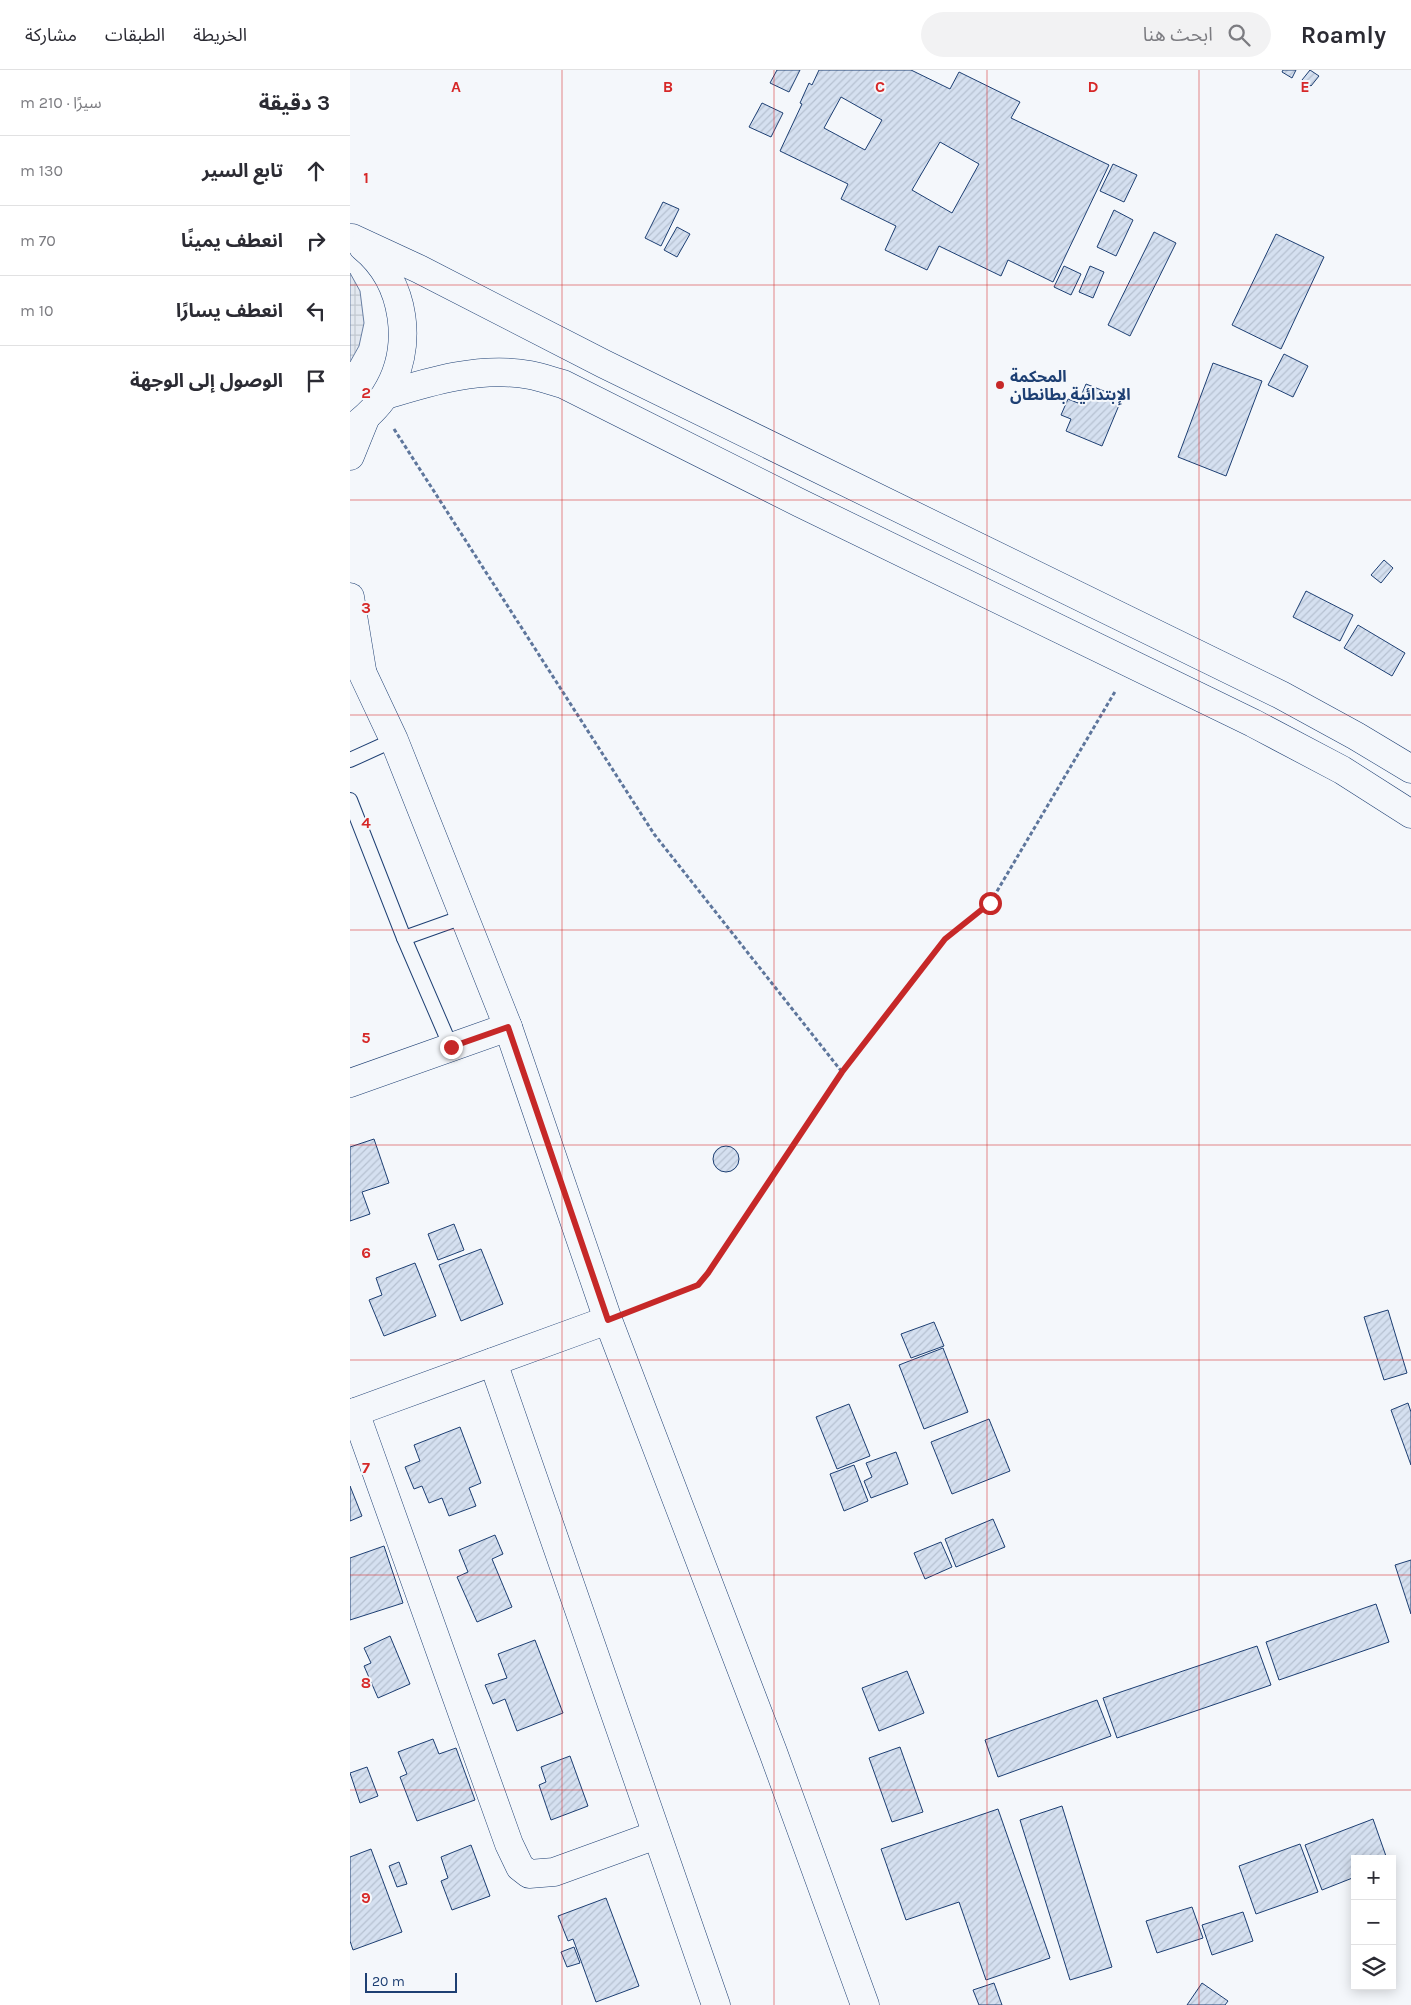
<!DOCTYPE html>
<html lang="ar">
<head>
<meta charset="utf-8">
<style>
	body { margin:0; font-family:Karla,"Noto Sans Arabic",sans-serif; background:#f2f2f3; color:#2b2b33; direction:rtl }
	.controls { position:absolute; right:15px; bottom:15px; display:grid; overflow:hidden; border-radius:0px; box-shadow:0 2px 12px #0003 }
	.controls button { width:45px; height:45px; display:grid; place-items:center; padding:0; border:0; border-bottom:1px solid #e1e1e2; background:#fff; color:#2b2b33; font:25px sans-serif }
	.scale { position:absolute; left:15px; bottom:12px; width:92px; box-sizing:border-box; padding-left:5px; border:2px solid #1d3f73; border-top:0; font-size:14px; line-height:18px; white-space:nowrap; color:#1d3f73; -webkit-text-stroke:4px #f4f7fb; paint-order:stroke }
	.stop { position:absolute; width:15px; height:15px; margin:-11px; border:4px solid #c62828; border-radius:50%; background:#fff }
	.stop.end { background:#c62828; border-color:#fff; box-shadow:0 1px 5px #0008 }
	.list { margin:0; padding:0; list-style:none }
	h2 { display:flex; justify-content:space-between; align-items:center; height:65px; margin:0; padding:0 20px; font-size:21px }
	h2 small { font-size:16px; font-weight:400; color:#7c7c81 }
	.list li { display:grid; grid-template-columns:32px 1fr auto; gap:15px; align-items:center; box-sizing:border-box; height:70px; padding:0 20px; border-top:1px solid #e1e1e2 }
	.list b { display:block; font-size:19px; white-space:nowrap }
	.list em { font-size:16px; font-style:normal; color:#7c7c81 }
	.icon { flex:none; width:28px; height:28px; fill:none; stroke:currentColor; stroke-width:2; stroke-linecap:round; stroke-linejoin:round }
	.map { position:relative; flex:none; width:1061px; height:1935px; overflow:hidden; direction:ltr }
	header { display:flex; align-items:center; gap:30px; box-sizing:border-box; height:70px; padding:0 25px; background:#fff; border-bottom:1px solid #e1e1e2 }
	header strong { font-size:24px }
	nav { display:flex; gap:28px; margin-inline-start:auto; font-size:18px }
	.search { width:350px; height:45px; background:#f2f2f3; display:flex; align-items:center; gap:12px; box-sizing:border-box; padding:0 18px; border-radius:28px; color:#7c7c81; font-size:19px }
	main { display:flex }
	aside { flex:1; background:#fff }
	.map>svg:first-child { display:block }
</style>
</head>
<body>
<header>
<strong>Roamly</strong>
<div class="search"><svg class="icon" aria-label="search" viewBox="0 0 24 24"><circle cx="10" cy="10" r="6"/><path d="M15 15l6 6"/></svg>ابحث هنا</div>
<nav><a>الخريطة</a><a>الطبقات</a><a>مشاركة</a></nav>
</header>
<main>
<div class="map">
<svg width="1061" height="1935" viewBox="0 0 1061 1935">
	<defs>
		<pattern id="plaza-grid" width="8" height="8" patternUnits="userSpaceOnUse" patternTransform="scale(1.25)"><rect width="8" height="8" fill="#e3e8f0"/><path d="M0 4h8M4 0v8" fill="none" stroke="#c2c8d1"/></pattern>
		<pattern id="building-hatch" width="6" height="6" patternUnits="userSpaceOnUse" patternTransform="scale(1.25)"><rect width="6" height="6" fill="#d5e0f0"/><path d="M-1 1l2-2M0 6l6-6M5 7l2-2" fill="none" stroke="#b6c1d1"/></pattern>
	</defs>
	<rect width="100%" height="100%" fill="#f4f7fb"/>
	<polygon fill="url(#plaza-grid)" stroke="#687fa3" points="0,203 10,221 14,253 9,276 0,292"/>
	<g fill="url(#building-hatch)" stroke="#1d3f73" fill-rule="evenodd">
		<polygon points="427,0 450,0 439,22 420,13"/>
		<path d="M 469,0 L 561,0 L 600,19 L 609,2 L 670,32 L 661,48 L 759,95 L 703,212 L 658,190 L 651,206 L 589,176 L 577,200 L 535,180 L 546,156 L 491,129 L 498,114 L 430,81 L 452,34 L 450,33 L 459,13 L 462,15 ZM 491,27 L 532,50 L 515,80 L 474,58 ZM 590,72 L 629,94 L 602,143 L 562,120 Z"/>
		<polygon points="933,0 946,0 942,8 932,2"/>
		<polygon points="960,0 969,6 961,16 952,10"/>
		<polygon points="412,33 433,43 421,67 399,57"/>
		<polygon points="763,94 787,105 774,132 750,121"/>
		<polygon points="313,132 329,139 311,176 295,168"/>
		<polygon points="764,140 783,150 766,186 747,177"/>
		<polygon points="327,157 340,164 327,187 314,180"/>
		<polygon points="804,162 826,173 780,266 758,255"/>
		<polygon points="926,164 974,187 931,279 882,255"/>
		<polygon points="714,196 731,204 721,225 704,217"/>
		<polygon points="740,196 754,202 743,228 729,222"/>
		<polygon points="934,284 958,296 943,327 918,315"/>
		<polygon points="863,293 912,311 876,406 828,387"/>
		<polygon points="736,314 772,328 752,376 716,361 721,349 711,345 718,329 728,333"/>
		<polygon points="1034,490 1043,498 1031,513 1021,505"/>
		<polygon points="956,521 1003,545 990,571 943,547"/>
		<polygon points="1008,555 1055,583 1042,606 994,578"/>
		<polygon points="24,1069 39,1113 12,1122 20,1144 0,1151 0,1077"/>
		<circle cx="376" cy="1089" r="13"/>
		<polygon points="104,1154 114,1180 88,1190 78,1164"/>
		<polygon points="131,1179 153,1234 111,1251 89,1195"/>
		<polygon points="65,1193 86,1246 34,1266 19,1230 32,1225 26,1208"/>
		<polygon points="1038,1240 1057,1303 1034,1310 1014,1247"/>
		<polygon points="584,1252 594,1276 561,1288 551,1264"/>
		<polygon points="593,1278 618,1342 574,1359 549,1295"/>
		<polygon points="1058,1333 1061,1342 1061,1395 1041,1340"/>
		<polygon points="499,1334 520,1386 487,1399 466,1347"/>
		<polygon points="639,1349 660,1401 602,1424 581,1372"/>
		<polygon points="110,1357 131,1413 119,1418 126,1436 99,1446 92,1428 79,1433 72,1416 64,1419 55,1397 70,1391 64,1375"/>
		<polygon points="546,1382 558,1414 521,1428 514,1411 522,1407 516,1393"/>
		<polygon points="504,1395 518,1431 494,1441 480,1404"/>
		<polygon points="0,1416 12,1446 0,1451"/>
		<polygon points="643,1449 655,1477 606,1497 595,1469"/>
		<polygon points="145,1465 153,1484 142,1489 162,1537 127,1552 107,1507 118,1502 109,1480"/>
		<polygon points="591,1472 602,1497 575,1509 564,1483"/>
		<polygon points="34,1476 53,1533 0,1550 0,1488"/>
		<polygon points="1061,1490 1061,1544 1045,1495"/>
		<polygon points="1026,1534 1039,1572 929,1610 916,1572"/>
		<polygon points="40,1566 60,1614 28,1628 14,1596 21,1593 14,1578"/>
		<polygon points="185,1570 213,1643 167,1661 155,1629 143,1634 135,1615 157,1608 148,1584"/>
		<polygon points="907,1576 921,1615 767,1668 753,1628"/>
		<polygon points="557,1601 574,1643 529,1661 512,1618"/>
		<polygon points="747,1630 761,1666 648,1707 635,1670"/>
		<polygon points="83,1669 89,1684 106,1678 125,1730 67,1751 50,1707 57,1704 48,1682"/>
		<polygon points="550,1677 573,1742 542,1752 519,1688"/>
		<polygon points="220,1686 238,1736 201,1750 189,1715 196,1712 191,1697"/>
		<polygon points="17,1697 28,1726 10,1733 0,1703"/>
		<polygon points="712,1736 762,1897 720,1910 670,1750"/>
		<polygon points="648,1739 700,1888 636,1910 609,1832 556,1850 531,1779"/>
		<polygon points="1023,1749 1037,1789 1005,1789 1005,1807 972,1820 955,1775"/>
		<polygon points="950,1774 968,1822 906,1844 889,1796"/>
		<polygon points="121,1775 140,1826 102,1840 91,1811 98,1808 91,1787"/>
		<polygon points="21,1779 52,1862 3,1880 0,1871 0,1787"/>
		<polygon points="49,1792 57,1814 47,1817 39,1796"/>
		<polygon points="256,1828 289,1916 246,1932 223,1869 218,1871 208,1846"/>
		<polygon points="842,1837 853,1868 807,1883 796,1851"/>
		<polygon points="893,1842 903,1871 862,1885 852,1855"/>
		<polygon points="224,1877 230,1893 217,1897 211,1882"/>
		<polygon points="644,1913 652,1935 629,1935 623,1920"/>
		<polygon points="852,1913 878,1931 875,1935 837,1935"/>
	</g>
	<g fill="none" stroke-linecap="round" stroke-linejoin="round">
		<g stroke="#1d3f73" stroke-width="16">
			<g id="service">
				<polyline points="0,690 44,670"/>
				<polyline points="0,730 54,868 101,977"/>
				<polyline points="54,868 113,847"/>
			</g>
		</g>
		<g stroke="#1d3f73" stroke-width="29">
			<g id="minor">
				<polyline points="0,1013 158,957"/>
				<polyline points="143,1292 366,1935"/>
				<polyline points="5,1342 159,1774 170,1797 179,1804 204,1802 306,1765"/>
				<polyline points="0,1344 258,1250"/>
			</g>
		</g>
		<g stroke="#1d3f73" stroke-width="29">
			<g id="primary">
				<polyline points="2,168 69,199 254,294 931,625 1006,666 1061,699"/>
				<path d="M 36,325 C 81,311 131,296 180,305 C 191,307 202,311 213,314 L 450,433 L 903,653 L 992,700 L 1061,744"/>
				<path d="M 0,360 C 13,350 26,339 35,325 C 65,278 56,212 13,177"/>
				<polyline points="0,386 15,349"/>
				<polyline points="0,527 12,600"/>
				<polyline points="0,582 12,602 44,670 158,957 258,1250 423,1682 515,1935"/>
			</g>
		</g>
		<g stroke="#5e769c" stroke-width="3" stroke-dasharray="4 2.5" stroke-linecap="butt">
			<polyline points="44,359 304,764 492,1002"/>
			<polyline points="284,1240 348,1215 358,1203 492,1002 595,869 640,833 766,620"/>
		</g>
		<use href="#service" stroke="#f4f7fb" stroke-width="14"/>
		<use href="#minor" stroke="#f4f7fb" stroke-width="28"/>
		<use href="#primary" stroke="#f4f7fb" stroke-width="28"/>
	</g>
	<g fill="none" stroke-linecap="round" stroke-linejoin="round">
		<polyline stroke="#c62828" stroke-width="6" points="101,977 158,957 258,1250 348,1215 358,1203 492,1002 595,869 640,833"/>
	</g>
	<path fill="none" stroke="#d62828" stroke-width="1" stroke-opacity="0.55" d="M 212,0 L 212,1935M 424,0 L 424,1935M 637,0 L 637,1935M 849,0 L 849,1935M 0,215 L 1061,215M 0,430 L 1061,430M 0,645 L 1061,645M 0,860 L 1061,860M 0,1075 L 1061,1075M 0,1290 L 1061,1290M 0,1505 L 1061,1505M 0,1720 L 1061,1720"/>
	<circle fill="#c62828" stroke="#f4f7fb" stroke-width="2" cx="650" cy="315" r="5"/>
	<g text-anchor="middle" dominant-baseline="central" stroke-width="4" stroke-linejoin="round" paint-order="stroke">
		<g font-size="16" font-weight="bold" fill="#1d3f73" stroke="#f4f7fb" text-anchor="start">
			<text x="660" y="306">المحكمة<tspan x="660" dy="18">الإبتدائية بطانطان</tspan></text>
		</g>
	</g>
	<g font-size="16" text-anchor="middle" font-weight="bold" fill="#d62828" stroke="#f4f7fb" stroke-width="4" stroke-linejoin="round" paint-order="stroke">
		<text x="106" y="22">A</text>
		<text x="318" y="22">B</text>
		<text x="530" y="22">C</text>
		<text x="743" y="22">D</text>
		<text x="955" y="22">E</text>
		<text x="16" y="113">1</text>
		<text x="16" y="328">2</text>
		<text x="16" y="543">3</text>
		<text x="16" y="758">4</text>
		<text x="16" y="973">5</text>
		<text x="16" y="1188">6</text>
		<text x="16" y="1403">7</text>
		<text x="16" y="1618">8</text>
		<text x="16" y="1833">9</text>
	</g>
</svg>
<div class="controls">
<button>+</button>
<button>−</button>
<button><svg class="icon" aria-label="layers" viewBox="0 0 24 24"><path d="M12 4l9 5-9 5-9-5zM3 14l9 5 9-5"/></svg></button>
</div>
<div class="scale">20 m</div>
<div class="stop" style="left:640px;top:833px"></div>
<div class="stop end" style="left:101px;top:977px"></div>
</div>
<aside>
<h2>3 دقيقة<small>سيرًا · 210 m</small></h2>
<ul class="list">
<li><svg class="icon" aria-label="ahead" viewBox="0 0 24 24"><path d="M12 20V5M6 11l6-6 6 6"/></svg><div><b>تابع السير</b></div><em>130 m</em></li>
<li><svg class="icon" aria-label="right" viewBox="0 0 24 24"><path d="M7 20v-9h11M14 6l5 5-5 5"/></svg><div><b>انعطف يمينًا</b></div><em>70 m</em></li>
<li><svg class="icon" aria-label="left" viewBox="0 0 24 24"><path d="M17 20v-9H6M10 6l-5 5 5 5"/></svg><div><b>انعطف يسارًا</b></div><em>10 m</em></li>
<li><svg class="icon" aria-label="arrive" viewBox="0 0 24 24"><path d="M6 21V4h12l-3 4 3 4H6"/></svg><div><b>الوصول إلى الوجهة</b></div></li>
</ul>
</aside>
</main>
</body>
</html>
